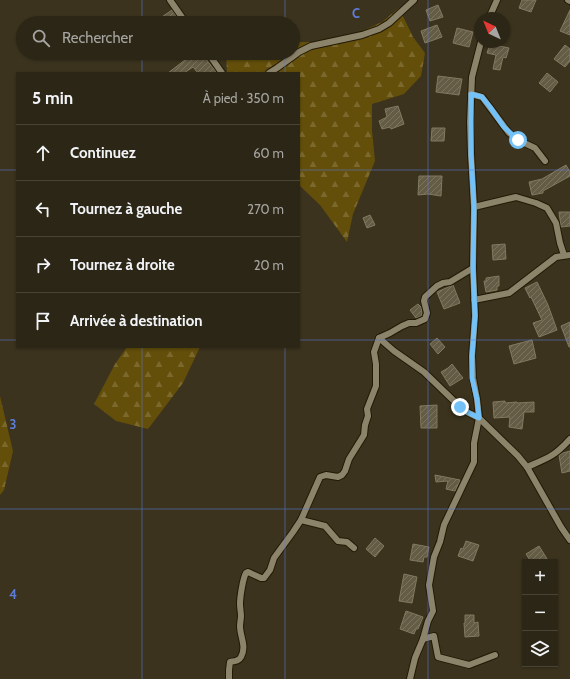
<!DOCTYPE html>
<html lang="fr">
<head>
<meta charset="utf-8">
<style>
	body { margin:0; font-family:Cabin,sans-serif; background:#342e1f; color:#f1f3f6 }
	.controls { position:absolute; right:12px; bottom:12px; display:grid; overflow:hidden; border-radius:0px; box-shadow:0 1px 3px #0004 }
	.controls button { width:36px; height:36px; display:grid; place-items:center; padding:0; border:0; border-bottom:1px solid #484335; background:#2c2616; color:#f1f3f6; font:20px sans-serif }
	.compass { position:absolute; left:474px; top:12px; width:36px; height:36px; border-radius:50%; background:#2c2616; box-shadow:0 1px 3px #0004; rotate:317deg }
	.stop { position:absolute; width:12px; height:12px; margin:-9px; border:3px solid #73c1f6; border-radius:50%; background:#fff }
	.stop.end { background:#73c1f6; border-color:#fff; box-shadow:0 1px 4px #0008 }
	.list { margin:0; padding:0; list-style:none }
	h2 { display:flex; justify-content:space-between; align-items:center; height:52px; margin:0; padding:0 16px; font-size:17px }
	h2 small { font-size:13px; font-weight:400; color:#a6a5a1 }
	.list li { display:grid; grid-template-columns:26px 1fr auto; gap:12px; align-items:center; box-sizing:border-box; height:56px; padding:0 16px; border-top:1px solid #484335 }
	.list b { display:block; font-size:15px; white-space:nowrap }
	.list em { font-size:13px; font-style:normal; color:#a6a5a1 }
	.icon { flex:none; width:22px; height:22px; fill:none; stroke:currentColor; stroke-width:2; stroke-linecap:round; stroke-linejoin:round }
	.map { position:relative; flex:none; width:570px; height:679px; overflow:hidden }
	.search { position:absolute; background:#2c2616; box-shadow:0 1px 3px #0004; left:16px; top:16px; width:284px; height:44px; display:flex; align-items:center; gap:10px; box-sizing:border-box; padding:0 14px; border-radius:22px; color:#a6a5a1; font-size:15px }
	.panel { position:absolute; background:#2c2616; box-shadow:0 1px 3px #0004; left:16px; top:72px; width:284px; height:276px; border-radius:0px }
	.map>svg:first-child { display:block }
</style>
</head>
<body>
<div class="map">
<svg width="570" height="679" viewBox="0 0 570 679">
	<defs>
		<pattern id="forest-firs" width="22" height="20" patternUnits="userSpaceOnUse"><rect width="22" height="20" fill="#634e0a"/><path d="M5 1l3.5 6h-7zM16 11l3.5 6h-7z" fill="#7a682d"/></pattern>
		<pattern id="building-hatch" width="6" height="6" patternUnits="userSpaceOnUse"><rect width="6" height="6" fill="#655c45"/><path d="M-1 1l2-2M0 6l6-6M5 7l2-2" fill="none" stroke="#7b745f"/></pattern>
	</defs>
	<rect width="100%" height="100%" fill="#3b331d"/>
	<g fill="url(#forest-firs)">
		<polygon points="399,8 413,37 425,53 421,76 404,94 372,104 372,130 375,161 353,214 347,242 320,205 299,185 299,73 227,73 226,53 293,53 293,42 337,42 382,22"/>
		<polygon points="127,347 200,347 183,383 148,429 116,421 94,404 115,364"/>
		<polygon points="0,396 13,451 4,490 0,495"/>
	</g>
	<g fill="url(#building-hatch)" stroke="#827961">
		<polygon points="522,0 536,0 531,12 519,8"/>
		<polygon points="438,5 443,17 430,21 426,10"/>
		<polygon points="172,10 179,20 175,23 161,23 159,19"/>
		<polygon points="570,10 570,35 560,31"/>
		<polygon points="437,25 442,37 425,43 421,31"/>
		<polygon points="457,28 473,32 469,47 453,43"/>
		<polygon points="490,44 509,48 506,58 503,57 500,70 493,69 496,55 487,53"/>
		<polygon points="565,45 570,49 570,61 565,67 554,59"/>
		<polygon points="194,53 204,53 205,58 217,73 198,73 193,67 184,73 168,73"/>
		<polygon points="547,73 558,82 550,92 539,83"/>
		<polygon points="438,76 462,79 459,95 436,92"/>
		<polygon points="398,106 404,124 391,129 390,127 382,129 379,121 387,117 385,109"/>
		<polygon points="432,128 445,128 444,141 431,141"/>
		<polygon points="566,165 570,172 570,176 543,191 543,193 532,195 529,182 542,179"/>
		<polygon points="419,176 442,176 441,196 428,194 418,195"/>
		<polygon points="559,212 570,212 570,226 561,227"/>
		<polygon points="370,215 375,225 367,228 363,218"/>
		<polygon points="505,244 506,259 493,260 492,245"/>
		<polygon points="499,276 499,286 497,286 497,290 486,292 484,281 486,281 486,278"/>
		<polygon points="537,282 548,305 557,330 539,337 533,323 542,320 531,297 530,298 525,288"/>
		<polygon points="453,285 460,303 444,309 437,292"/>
		<polygon points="418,304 421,307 422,313 421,316 416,318 410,310"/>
		<polygon points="570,322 570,347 569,347 561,326"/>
		<polygon points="437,338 445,347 438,354 430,344"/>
		<polygon points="532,340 536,358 514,364 509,346"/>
		<polygon points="452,364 463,378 450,386 441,372 448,368"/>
		<polygon points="505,401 505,403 517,402 517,403 534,402 534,412 524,412 522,429 509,427 510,417 494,418 493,402"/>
		<polygon points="437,405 437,428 421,428 420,406"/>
		<polygon points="570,451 570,471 562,473 559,455 563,453"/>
		<polygon points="435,475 460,480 455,491 446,489 448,481 436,482"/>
		<polygon points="375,538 384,546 375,557 366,549"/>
		<polygon points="466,541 479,545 473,561 458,556 461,548 463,549"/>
		<polygon points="413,544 429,547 427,557 424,557 423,562 410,560"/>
		<polygon points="539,546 549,562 531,562 526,554"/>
		<polygon points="404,574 417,577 412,603 399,601"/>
		<polygon points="406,611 423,617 418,629 416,629 414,634 400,629"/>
		<polygon points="465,615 474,615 474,623 478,622 479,636 465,637 464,623 465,623"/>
	</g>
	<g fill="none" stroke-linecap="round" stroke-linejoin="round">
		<g stroke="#221a05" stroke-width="8">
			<g id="street">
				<polyline points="170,0 186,23"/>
				<polyline points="568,0 570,1"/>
				<polyline points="489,18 497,0"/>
				<polyline points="208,53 222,73"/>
				<polyline points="269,73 277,68 299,52 311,46 362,35 379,29 389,23 414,0"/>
				<polyline points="471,94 482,97 509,133 518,140 535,148 545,161"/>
				<polyline points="474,207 516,197 536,203 547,208 556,223 560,243 564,255"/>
				<polyline points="474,300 509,293 556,257 570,255"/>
				<polyline points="379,338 394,351 424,372 454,401 467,412 479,418 518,456 527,467 561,527 570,540"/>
				<path d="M 527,467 C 548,458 555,456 570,439"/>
				<polyline points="301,520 325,526 338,541 347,542 354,548"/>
				<polyline points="423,639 434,636 438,657 469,665 495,655"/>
				<path d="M 229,679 L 229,670 L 230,662 C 235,661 239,661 241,657 C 247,646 240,637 240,626 C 240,623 241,619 241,616 C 241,612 240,608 240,604 C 240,597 243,578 246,573 L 248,572 L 261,578 L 264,578 L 270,570 L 274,558 L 293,532 L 301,520 L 320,477 L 326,475 L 338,477 L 342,475 L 345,471 L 349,459 L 364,435 L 365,425 L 368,416 L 367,409 L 376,386 L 376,364 L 374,352 L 379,338 L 390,333 L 402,326 L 409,323 L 416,323 L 425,319 L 427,313 L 424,301 L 425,297 L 437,286 L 443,283 L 450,282 L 473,268"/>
				<polyline points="410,679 415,658 423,639 428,621 433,611 429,585 434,557 440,542 444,525 474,462 474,443 479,418 477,399 473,378 472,356 475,316 473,268 474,207 471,154 470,122 472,77 481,42"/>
			</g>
		</g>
		<use href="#street" stroke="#8c836b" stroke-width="6"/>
	</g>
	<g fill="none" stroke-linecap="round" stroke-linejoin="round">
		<polyline stroke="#73c1f6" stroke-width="5" points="460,407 467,412 479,418 477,399 472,378 472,356 475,316 473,268 474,207 471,154 471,94 482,97 490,107 504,127 518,140"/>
	</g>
	<path fill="none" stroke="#5c7dda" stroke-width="1" stroke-opacity="0.55" d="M 142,0 L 142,23M 285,0 L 285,23M 428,0 L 428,679M 142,53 L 142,73M 285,53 L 285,73M 0,170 L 17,170M 299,170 L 570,170M 0,340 L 17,340M 299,340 L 570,340M 142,347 L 142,679M 285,347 L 285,679M 0,509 L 570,509"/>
	<g font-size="13" text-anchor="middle" font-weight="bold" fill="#5c7dda" stroke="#3b331d" stroke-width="4" stroke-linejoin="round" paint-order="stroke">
		<text x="356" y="18">C</text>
		<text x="13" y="429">3</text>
		<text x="13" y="599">4</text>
	</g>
</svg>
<div class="controls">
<button>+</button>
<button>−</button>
<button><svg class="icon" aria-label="layers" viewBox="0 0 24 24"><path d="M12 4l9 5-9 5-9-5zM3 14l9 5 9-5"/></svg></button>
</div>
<svg class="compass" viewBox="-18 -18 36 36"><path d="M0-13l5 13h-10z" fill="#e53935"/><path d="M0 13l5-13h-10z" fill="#a6a5a1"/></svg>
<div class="stop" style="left:518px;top:140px"></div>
<div class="stop end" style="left:460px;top:407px"></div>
<div class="search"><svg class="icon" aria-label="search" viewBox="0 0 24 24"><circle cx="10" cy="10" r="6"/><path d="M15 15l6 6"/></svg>Rechercher</div>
<section class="panel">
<h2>5 min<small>À pied · 350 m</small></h2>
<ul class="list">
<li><svg class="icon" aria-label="ahead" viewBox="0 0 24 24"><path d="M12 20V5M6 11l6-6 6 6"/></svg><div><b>Continuez</b></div><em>60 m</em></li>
<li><svg class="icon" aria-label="left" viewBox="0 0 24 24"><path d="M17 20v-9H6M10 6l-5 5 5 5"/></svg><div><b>Tournez à gauche</b></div><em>270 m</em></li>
<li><svg class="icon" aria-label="right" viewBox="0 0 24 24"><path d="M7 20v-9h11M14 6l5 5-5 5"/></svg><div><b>Tournez à droite</b></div><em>20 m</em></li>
<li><svg class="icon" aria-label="arrive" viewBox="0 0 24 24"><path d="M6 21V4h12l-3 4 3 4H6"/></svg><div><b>Arrivée à destination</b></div></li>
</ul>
</section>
</div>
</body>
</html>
